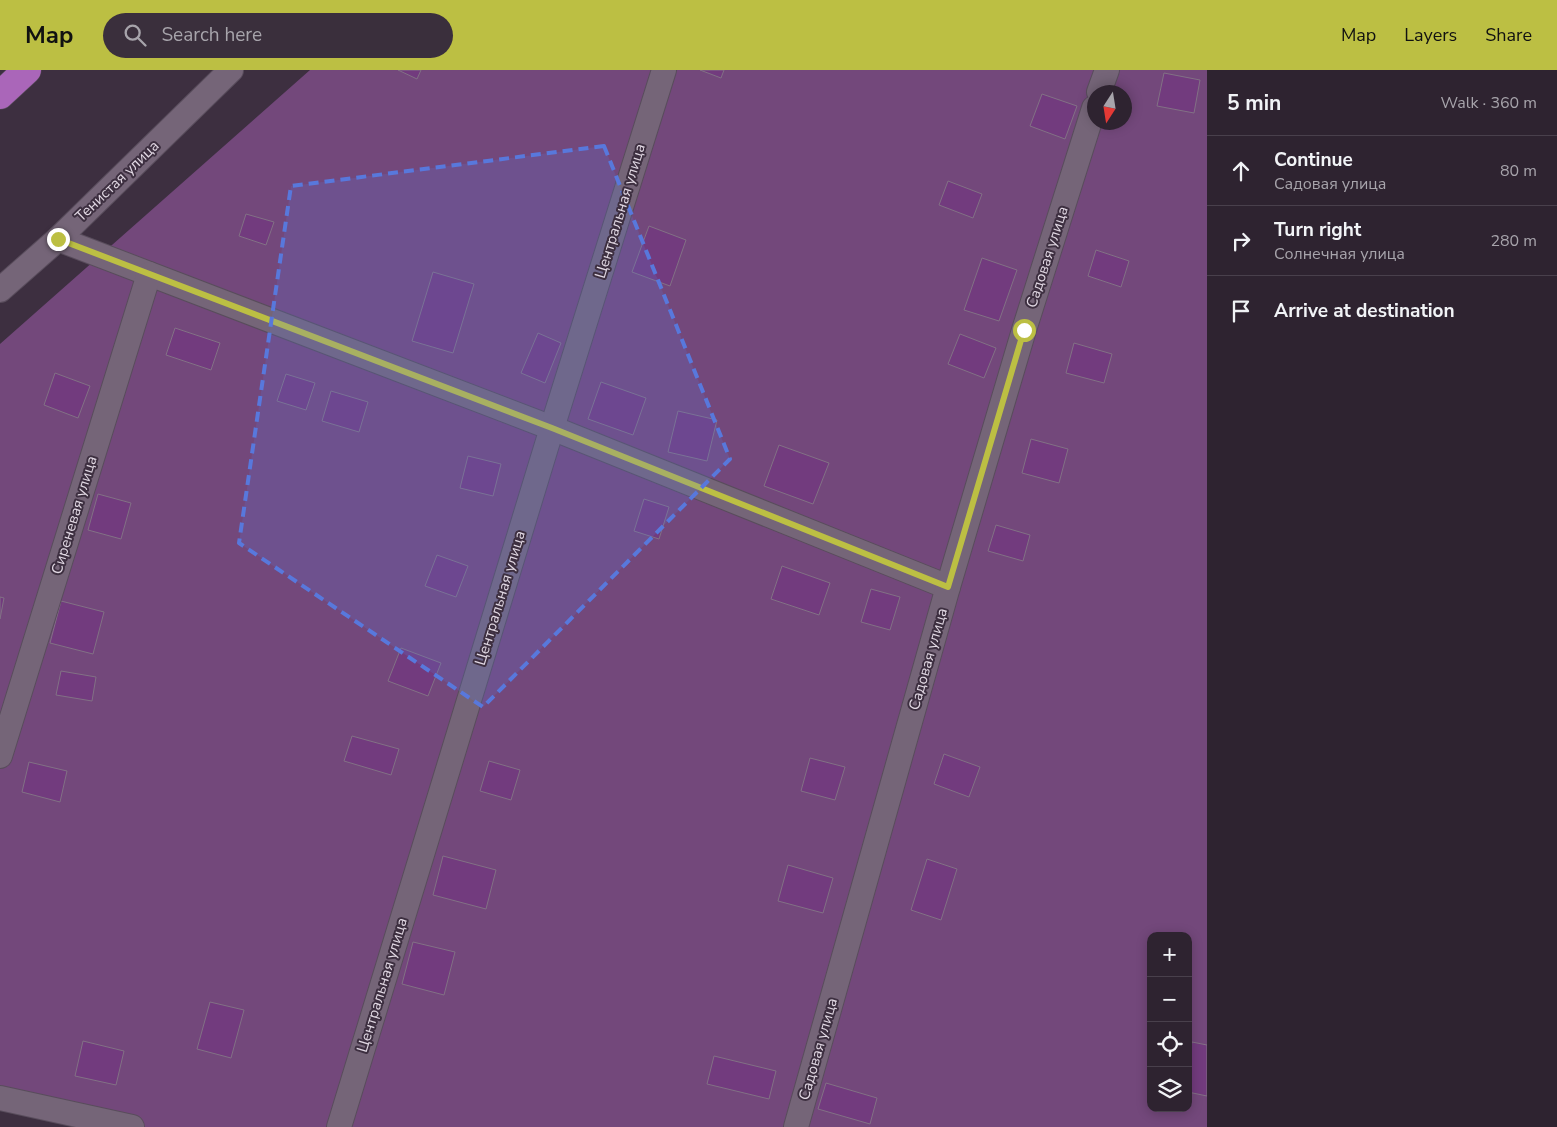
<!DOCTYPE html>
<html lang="en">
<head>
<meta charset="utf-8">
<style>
	body { margin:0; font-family:"Nunito Sans",sans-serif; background:#3a2f3c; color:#f1f3f6 }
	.controls { position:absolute; right:15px; bottom:15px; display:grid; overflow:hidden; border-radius:10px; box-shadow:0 2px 12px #0003 }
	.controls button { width:45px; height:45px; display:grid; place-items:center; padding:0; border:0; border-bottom:1px solid #49404c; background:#2e2330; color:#f1f3f6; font:25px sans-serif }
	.compass { position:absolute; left:1087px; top:15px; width:45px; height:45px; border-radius:50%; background:#2e2330; box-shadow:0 2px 12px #0003; rotate:192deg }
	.stop { position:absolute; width:15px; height:15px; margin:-11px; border:4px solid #bcbf43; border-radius:50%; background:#fff }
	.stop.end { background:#bcbf43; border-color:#fff; box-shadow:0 1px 5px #0008 }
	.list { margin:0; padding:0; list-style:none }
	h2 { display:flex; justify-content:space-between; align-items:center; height:65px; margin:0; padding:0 20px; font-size:21px }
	h2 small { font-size:16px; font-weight:400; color:#a7a4ab }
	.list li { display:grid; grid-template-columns:32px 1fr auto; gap:15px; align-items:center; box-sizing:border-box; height:70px; padding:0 20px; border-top:1px solid #49404c }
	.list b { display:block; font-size:19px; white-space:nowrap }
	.list p { margin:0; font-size:16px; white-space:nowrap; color:#a7a4ab }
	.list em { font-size:16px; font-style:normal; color:#a7a4ab }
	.icon { flex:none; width:28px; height:28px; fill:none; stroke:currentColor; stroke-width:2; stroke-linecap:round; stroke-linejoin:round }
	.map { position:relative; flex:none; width:1207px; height:1057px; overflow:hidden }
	header { display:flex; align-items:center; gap:30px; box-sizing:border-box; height:70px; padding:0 25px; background:#bcbf43; color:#111 }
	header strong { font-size:24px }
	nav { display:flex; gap:28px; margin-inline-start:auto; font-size:18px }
	.search { width:350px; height:45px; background:#3a2f3c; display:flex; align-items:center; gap:12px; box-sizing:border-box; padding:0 18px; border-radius:28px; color:#a7a4ab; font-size:19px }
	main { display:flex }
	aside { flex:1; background:#2e2330 }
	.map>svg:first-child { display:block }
</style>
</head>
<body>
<header>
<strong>Map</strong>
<div class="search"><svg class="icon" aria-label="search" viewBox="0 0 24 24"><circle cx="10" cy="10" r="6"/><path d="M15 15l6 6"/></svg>Search here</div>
<nav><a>Map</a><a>Layers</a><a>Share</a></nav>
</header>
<main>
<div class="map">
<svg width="1207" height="1057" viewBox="0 0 1207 1057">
	<rect width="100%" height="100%" fill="#3d2f40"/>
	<path fill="#73487b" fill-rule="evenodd" d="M 310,0 L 1207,0 L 1207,1057 L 141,1057 L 0,1025 L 0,274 ZM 1094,22 L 1124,22 L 1124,52 L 1094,52 ZM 1151,866 L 1188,866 L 1188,1038 L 1151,1038 Z"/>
	<g fill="#723b7e" stroke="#827185">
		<polygon points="398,0 421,0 417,9"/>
		<polygon points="700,0 724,0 721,8"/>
		<polygon points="1164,3 1200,10 1194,43 1157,36"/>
		<polygon points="1042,24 1077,36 1065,69 1030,56"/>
		<polygon points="948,111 982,124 973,148 939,135"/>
		<polygon points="246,144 274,152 266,175 239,166"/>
		<polygon points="649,156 686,170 670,216 632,202"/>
		<polygon points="1096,180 1129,191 1121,217 1088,206"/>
		<polygon points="982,188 1017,200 999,251 964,240"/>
		<polygon points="433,202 474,214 453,283 412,271"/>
		<polygon points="175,258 220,273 211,300 166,285"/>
		<polygon points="538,263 561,273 545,313 521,303"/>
		<polygon points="960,264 996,278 984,308 948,294"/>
		<polygon points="1074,273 1112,284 1104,313 1066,303"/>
		<polygon points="55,303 90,316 78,348 44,335"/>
		<polygon points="286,304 315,313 306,340 277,331"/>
		<polygon points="601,312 646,328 633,365 588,349"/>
		<polygon points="331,321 368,332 359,362 322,351"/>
		<polygon points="678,341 717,350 707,391 668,382"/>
		<polygon points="1031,369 1068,379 1059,413 1022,403"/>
		<polygon points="779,375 829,393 813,434 764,416"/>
		<polygon points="468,386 501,394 493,426 460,418"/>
		<polygon points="98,424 131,433 121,469 88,460"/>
		<polygon points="644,429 669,437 659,469 634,461"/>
		<polygon points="996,455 1030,465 1023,491 988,481"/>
		<polygon points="437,485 468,496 456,527 425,516"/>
		<polygon points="782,496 830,513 819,545 771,529"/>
		<polygon points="871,519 900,527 890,560 861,552"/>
		<polygon points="0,527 4,528 0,549"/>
		<polygon points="61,531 104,542 93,584 50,573"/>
		<polygon points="401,578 441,593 428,626 388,611"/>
		<polygon points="61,601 96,607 92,631 56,625"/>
		<polygon points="352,666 399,679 391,705 344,691"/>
		<polygon points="944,684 980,697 969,727 934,714"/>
		<polygon points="810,688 845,697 835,730 801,721"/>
		<polygon points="489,691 520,700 511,730 480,721"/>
		<polygon points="29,692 67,701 60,732 22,722"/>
		<polygon points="443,786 496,800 486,839 433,825"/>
		<polygon points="927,789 957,799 941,850 911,840"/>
		<polygon points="788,795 833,808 823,843 778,831"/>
		<polygon points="413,872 455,882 444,925 402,914"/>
		<polygon points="210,932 244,940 231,988 197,979"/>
		<polygon points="83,971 124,981 116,1015 75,1006"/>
		<polygon points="1192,972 1207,975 1207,1026 1188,1022 1188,991"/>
		<polygon points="714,986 776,1001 769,1029 707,1014"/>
		<polygon points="826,1013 877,1028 870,1054 818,1039"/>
	</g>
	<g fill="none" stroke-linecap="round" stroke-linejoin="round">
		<g stroke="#594d5c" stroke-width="26">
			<g id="minor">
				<polyline points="1099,22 1107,0"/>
				<polyline points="58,169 552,358 948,517"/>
				<polyline points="0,220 58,169 231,0"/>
				<polyline points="0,686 149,204"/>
				<polyline points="0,1028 132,1057"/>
				<polyline points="339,1057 552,358 664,0"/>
				<polyline points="796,1057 948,517 1024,260 1094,38"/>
			</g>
		</g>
		<g stroke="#594d5c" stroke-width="29">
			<polyline id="trunk" points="0,25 27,0"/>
		</g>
		<use href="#minor" stroke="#756578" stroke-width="24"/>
		<use href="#trunk" stroke="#aa66b9" stroke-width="28"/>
	</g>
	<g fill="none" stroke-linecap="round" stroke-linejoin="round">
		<polyline stroke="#bcbf43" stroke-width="6" points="58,169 552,358 948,517 1024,260"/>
	</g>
	<path fill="#5878dc" fill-opacity="0.2" stroke="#5878dc" stroke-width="4" stroke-dasharray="10 6" stroke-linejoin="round" d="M 604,76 L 730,389 L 483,637 L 239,473 L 291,116 Z"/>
	<g text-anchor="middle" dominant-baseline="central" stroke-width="4" stroke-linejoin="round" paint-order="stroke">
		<g font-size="15" fill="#e2d9e4" stroke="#3d2f40">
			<text transform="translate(117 111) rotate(-44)">Тенистая улица</text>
			<text transform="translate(620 141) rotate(-73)">Центральная улица</text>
			<text transform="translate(1047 187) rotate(-72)">Садовая улица</text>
			<text transform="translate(74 445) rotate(-73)">Сиреневая улица</text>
			<text transform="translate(500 528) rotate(-73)">Центральная улица</text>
			<text transform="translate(928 589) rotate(-74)">Садовая улица</text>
			<text transform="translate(382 915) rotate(-73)">Центральная улица</text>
			<text transform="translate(818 979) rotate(-74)">Садовая улица</text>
		</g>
	</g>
</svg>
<div class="controls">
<button>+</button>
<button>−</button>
<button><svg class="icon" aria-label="locate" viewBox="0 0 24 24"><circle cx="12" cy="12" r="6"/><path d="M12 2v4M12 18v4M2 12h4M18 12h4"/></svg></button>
<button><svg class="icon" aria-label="layers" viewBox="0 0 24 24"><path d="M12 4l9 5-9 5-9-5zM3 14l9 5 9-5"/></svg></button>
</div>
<svg class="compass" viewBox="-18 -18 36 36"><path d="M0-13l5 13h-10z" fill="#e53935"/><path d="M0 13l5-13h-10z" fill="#a7a4ab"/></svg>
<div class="stop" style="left:1024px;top:260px"></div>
<div class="stop end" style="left:58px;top:169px"></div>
</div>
<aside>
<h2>5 min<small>Walk · 360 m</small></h2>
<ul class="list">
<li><svg class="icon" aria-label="ahead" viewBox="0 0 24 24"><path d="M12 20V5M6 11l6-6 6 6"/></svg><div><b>Continue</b><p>Садовая улица</p></div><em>80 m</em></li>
<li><svg class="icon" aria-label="right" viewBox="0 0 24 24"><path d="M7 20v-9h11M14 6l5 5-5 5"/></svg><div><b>Turn right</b><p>Солнечная улица</p></div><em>280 m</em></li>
<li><svg class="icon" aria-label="arrive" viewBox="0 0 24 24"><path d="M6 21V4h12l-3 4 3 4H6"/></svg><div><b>Arrive at destination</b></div></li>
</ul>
</aside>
</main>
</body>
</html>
